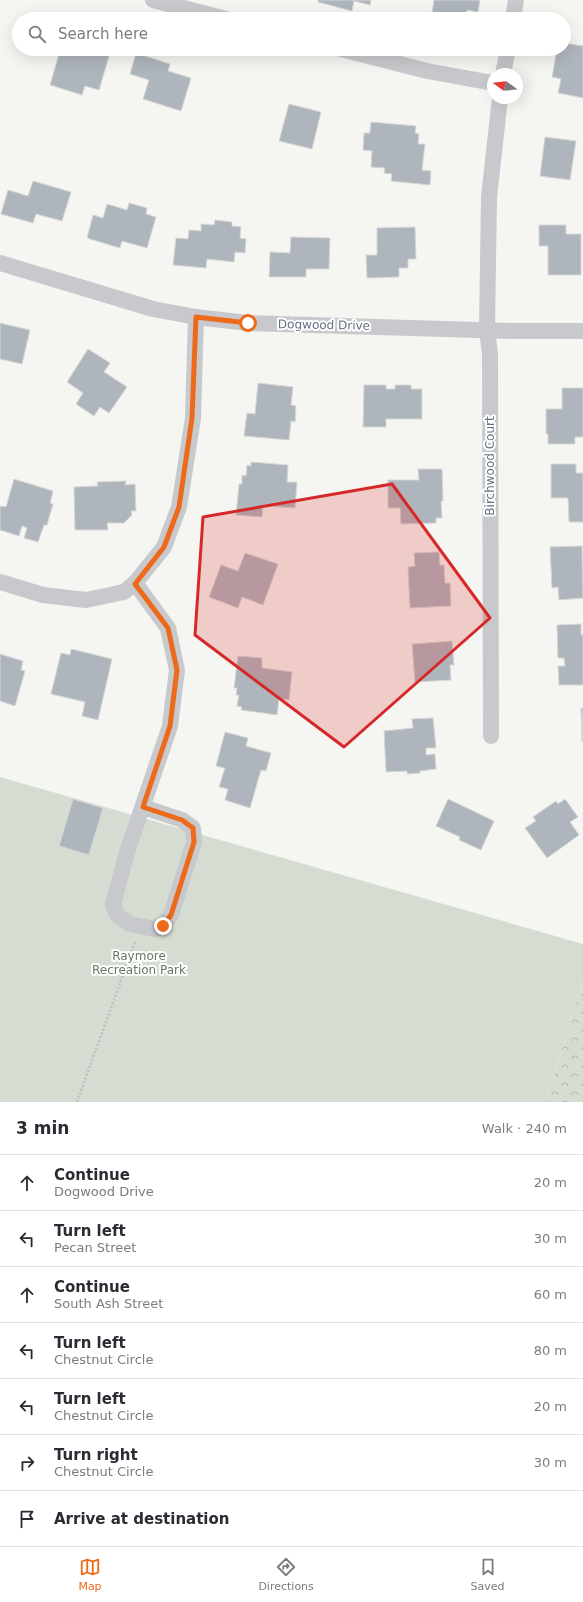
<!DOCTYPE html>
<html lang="en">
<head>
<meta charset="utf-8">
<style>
	body { margin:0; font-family:"DejaVu Sans",sans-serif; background:#f2f2f3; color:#2b2b33 }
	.compass { position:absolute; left:487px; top:68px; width:36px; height:36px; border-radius:50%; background:#fff; box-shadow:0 4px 16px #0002; rotate:285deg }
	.stop { position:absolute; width:12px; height:12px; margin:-9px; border:3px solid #ec6a1a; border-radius:50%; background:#fff }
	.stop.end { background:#ec6a1a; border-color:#fff; box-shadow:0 1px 4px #0008 }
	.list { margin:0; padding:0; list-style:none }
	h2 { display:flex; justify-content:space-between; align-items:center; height:52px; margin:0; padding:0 16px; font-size:17px }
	h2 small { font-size:13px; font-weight:400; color:#7c7c81 }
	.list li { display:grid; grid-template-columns:26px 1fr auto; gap:12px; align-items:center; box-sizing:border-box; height:56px; padding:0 16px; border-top:1px solid #e1e1e2 }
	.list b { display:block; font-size:15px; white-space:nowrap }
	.list p { margin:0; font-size:13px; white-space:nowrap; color:#7c7c81 }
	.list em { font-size:13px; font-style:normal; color:#7c7c81 }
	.icon { flex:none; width:22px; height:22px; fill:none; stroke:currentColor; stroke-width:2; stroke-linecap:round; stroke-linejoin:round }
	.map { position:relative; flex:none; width:583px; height:1102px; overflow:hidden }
	.search { position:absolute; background:#fff; box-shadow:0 4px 16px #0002; left:12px; right:12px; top:12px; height:44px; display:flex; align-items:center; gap:10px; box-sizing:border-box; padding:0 14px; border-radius:22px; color:#7c7c81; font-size:15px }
	.sheet { height:444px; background:#fff }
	nav { display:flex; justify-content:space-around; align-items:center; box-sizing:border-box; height:56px; border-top:1px solid #e1e1e2; background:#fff; font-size:11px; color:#7c7c81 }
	nav a { display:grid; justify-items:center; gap:2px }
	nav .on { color:#ec6a1a }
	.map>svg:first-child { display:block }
</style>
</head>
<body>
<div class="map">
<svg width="583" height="1102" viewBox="0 0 583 1102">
	<defs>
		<pattern id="forest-crowns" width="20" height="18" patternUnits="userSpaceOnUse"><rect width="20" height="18" fill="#d5ddd2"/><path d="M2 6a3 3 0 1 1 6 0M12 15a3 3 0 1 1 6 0" fill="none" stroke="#b0b8b0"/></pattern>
	</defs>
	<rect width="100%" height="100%" fill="#f5f6f1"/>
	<polygon fill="#d5ddd2" points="0,777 583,944 583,980 546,1102 0,1102"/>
	<polygon fill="url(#forest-crowns)" points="583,980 583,1102 546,1102"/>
	<g fill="#afb5bc" stroke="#d6d7d4">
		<polygon points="318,0 371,0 370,5 354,1 352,11 318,2"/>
		<polygon points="434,0 480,0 478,12 467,10 466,19 431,19"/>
		<polygon points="564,43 583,46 583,98 558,93 561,79 552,77 557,49 564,49"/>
		<polygon points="52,49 86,49 95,52 96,49 98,49 110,53 99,90 85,86 82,95 50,85 59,54 51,51"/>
		<polygon points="136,53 170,64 168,71 191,78 181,111 143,99 149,80 130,74"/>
		<polygon points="289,104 321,112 312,149 279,141"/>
		<polygon points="371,122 416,126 415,133 419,134 418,144 425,144 422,170 431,171 430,185 391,181 392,174 384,173 385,168 371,167 372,151 363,150 364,133 370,133"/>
		<polygon points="545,137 576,141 570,180 540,176"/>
		<polygon points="33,181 71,192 62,221 36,214 33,223 1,214 8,190 28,196"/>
		<polygon points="129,203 147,208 146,214 156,217 147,248 122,241 120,248 87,238 93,215 103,218 107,204 127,210"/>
		<polygon points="215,220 232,222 232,226 241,227 240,238 246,239 245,253 235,252 234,262 207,259 206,268 173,265 176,238 188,239 189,230 201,231 201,224 214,225"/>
		<polygon points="539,225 566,225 566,234 581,234 581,275 548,275 548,246 539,246"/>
		<polygon points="415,227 416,259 408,259 408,268 399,268 399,277 367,278 366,255 377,255 377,228"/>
		<polygon points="291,237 330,238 329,269 306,269 306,277 269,277 270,252 290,253"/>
		<polygon points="0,323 30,330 22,364 0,359"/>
		<polygon points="88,349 110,363 104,372 127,387 109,413 100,407 94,416 76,404 83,393 67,382"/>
		<polygon points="258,383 293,387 291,405 296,406 295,422 291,421 289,440 244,436 247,413 255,414"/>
		<polygon points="364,385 386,385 386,389 395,389 395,385 411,385 411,389 422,389 422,419 386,419 386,427 363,427"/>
		<polygon points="562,388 583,388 583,437 575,437 575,444 548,444 548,434 546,434 546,409 562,409"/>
		<polygon points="251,462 288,465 287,482 297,482 295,508 263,506 262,517 236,515 239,484 242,484 242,475 246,476 247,465 251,466"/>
		<polygon points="551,464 576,464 576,473 583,473 583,522 569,522 568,498 551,498"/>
		<polygon points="418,469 442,469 443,501 441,501 442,518 436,518 436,523 401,524 400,508 388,508 388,480 419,480"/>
		<polygon points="14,479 53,491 50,503 53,504 47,525 44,525 38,542 24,538 27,528 22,526 19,536 0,530 0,506 6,507"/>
		<polygon points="126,481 125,485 135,484 136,511 131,511 132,515 124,523 107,523 108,530 75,530 74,487 98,486 97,482"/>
		<polygon points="582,546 583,598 559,600 558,587 552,588 550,547"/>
		<polygon points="439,552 440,565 444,565 445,583 450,583 451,606 410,608 408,567 415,566 414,553"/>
		<polygon points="245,553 278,564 263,605 242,597 238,608 209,597 221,565 238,571"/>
		<polygon points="581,624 581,635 583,635 583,685 559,685 558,666 565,666 564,658 558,658 557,625"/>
		<polygon points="452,641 454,665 450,665 451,680 415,682 412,644"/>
		<polygon points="71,649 112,659 98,720 82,716 85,702 51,694 61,653 70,655"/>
		<polygon points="0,654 23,661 21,670 25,671 15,706 0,701"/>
		<polygon points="238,656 262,658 262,668 292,672 289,700 279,699 277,715 241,710 242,707 237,706 239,695 236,695 237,688 234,688"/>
		<polygon points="581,708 583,708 582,742"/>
		<polygon points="433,718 436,748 426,748 426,755 435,754 436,769 420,771 420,773 407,774 407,771 386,772 384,731 413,728 412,719"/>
		<polygon points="225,732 248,738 246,746 271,753 266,771 261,770 250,808 225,800 228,789 219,787 225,768 216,766"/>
		<polygon points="73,799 103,808 89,855 59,846"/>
		<polygon points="448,799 494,821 481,850 459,840 460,837 436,826"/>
		<polygon points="565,799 578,817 570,822 579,835 547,858 525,828 536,821 533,817 556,801 558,804"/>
	</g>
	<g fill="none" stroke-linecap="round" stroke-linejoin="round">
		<polyline stroke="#bebfc2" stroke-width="2.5" stroke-dasharray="2 2" stroke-linecap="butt" points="77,1102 135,942"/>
		<g stroke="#c7c9cd" stroke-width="16">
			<polyline points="153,0 226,19"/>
			<polyline points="513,19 516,0"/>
			<polyline points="341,49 427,71 493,83"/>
			<polyline points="503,74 508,49"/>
			<polyline points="0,263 153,309 196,317 248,323 510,331 583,331"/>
			<polyline points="0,582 43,595 86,600 124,592 135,583 164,547 179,507 193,418 196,317"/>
			<polyline points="135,583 168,628 177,670 170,726 127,852 113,905 118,916 130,924 155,929 163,926 171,915 194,842 193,828 182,820 143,807"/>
			<polyline points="491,736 490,354 487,330 489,197 500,98"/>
		</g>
	</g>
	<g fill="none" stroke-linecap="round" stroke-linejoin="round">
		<polyline stroke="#ec6a1a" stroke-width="5" points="163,926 171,915 194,842 193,828 182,820 143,807 170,726 177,670 168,628 135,584 164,547 179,507 192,418 196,317 248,323"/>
	</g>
	<path fill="#d62828" fill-opacity="0.2" stroke="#d62828" stroke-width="3" stroke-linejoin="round" d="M 392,484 L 490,618 L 344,747 L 195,635 L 203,517 Z"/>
	<g text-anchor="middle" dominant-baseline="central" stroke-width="4" stroke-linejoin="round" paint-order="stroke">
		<g font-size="12" fill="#637084" stroke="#fff">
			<text transform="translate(324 325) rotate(1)">Dogwood Drive</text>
			<text transform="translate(490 466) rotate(-90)">Birchwood Court</text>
		</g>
		<g font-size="12" fill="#637b62" stroke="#fff">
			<text x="139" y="956">Raymore<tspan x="139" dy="14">Recreation Park</tspan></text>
		</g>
	</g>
</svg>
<svg class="compass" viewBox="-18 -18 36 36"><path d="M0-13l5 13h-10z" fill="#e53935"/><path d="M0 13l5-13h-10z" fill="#7c7c81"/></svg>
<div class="stop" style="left:248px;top:323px"></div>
<div class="stop end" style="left:163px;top:926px"></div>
<div class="search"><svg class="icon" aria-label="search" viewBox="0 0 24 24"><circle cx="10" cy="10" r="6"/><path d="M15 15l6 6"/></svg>Search here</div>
</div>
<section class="sheet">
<h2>3 min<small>Walk · 240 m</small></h2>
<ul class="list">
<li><svg class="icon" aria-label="ahead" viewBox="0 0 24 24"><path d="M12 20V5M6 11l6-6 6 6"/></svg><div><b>Continue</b><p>Dogwood Drive</p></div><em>20 m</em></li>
<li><svg class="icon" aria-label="left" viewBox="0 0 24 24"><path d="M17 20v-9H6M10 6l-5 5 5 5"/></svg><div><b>Turn left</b><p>Pecan Street</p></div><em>30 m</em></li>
<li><svg class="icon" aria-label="ahead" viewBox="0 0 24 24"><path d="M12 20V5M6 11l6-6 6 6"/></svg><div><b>Continue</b><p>South Ash Street</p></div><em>60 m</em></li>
<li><svg class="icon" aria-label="left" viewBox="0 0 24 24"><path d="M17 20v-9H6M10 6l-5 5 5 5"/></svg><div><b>Turn left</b><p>Chestnut Circle</p></div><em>80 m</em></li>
<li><svg class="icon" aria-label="left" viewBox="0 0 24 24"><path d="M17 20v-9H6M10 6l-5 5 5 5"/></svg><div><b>Turn left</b><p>Chestnut Circle</p></div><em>20 m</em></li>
<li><svg class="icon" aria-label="right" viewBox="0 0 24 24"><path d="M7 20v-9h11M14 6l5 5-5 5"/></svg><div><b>Turn right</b><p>Chestnut Circle</p></div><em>30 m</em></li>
<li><svg class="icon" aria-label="arrive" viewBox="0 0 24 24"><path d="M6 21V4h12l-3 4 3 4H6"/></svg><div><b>Arrive at destination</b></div></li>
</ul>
</section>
<nav>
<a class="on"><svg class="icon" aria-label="map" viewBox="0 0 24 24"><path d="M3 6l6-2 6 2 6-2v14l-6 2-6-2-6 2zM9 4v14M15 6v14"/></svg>Map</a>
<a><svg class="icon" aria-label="directions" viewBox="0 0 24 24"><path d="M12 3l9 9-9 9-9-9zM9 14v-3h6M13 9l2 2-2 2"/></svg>Directions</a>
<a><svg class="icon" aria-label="saved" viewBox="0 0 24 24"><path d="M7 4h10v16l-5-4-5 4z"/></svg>Saved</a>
</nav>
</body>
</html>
